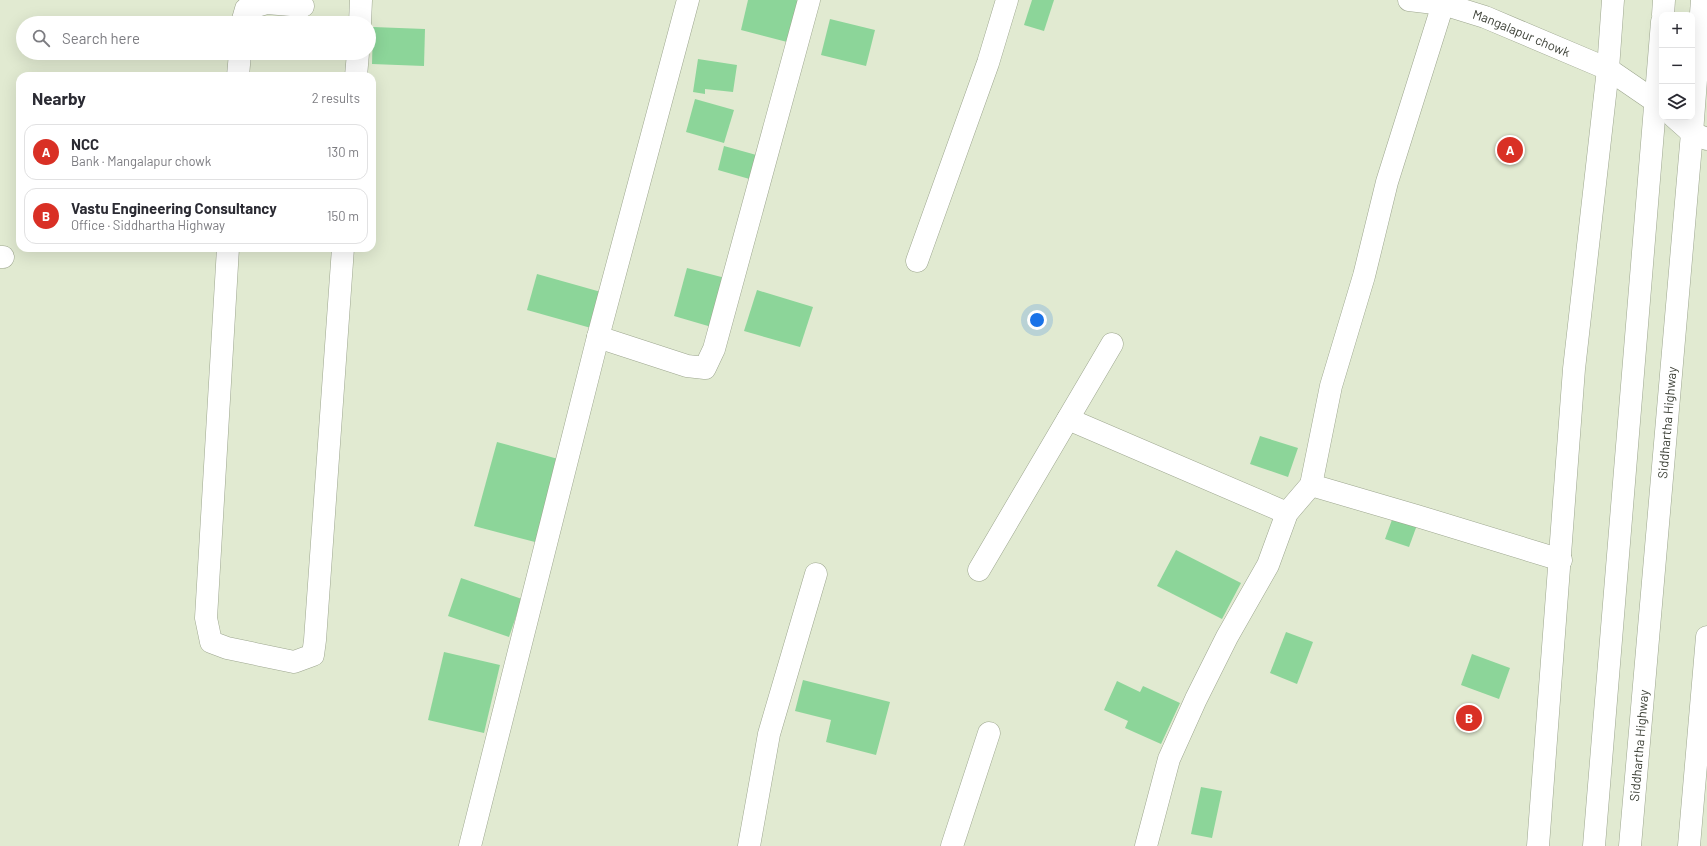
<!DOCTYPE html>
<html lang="en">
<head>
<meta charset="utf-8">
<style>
	body { margin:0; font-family:Barlow,sans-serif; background:#f2f2f3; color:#2b2b33 }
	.controls { position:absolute; right:12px; top:12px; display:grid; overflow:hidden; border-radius:8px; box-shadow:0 4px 16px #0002 }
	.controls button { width:36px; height:36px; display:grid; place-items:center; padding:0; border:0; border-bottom:1px solid #e1e1e2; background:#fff; color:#2b2b33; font:20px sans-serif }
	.you { position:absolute; left:1037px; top:320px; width:14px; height:14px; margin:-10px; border:3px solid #fff; border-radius:50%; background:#1a73e8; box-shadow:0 0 0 6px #1a73e833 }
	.badge { display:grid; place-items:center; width:26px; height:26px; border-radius:50%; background:#d93025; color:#fff; font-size:13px; font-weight:700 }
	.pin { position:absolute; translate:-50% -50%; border:2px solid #fff; box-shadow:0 1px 4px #0006 }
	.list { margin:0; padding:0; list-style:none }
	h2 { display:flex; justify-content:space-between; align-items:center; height:52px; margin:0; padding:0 16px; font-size:17px }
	h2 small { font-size:13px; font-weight:400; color:#7c7c81 }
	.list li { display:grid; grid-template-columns:26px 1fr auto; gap:12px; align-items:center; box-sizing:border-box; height:56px; margin:0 8px 8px; padding:0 8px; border:1px solid #e1e1e2; border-radius:12px }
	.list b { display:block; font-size:15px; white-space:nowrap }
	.list p { margin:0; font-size:13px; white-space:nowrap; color:#7c7c81 }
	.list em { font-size:13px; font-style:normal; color:#7c7c81 }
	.icon { flex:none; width:22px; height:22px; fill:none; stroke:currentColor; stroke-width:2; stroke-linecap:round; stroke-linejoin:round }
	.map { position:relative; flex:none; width:1707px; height:846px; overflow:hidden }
	.search { position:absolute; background:#fff; box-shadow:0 4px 16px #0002; left:16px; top:16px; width:360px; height:44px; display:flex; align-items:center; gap:10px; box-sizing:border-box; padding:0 14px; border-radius:22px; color:#7c7c81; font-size:15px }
	.panel { position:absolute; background:#fff; box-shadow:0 4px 16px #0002; left:16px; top:72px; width:360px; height:180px; border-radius:12px }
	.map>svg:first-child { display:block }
</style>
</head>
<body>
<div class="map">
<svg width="1707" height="846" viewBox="0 0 1707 846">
	<rect width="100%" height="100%" fill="#e1ead1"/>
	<g fill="#8cd599">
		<polygon points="748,0 796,0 802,2 791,43 741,30"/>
		<polygon points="1032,0 1054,0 1044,31 1024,25"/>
		<polygon points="830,19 875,30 866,66 821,55"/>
		<polygon points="373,27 425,29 424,66 372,64"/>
		<polygon points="698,59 737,65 733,92 705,89 705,94 693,92"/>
		<polygon points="695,99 734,110 724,143 686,132"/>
		<polygon points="724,146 760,156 753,180 718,170"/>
		<polygon points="687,268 729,279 715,328 674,316"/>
		<polygon points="537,274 601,292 591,328 527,310"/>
		<polygon points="757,290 813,307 800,347 744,331"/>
		<polygon points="1260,436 1298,448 1288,477 1250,464"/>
		<polygon points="497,442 558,459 535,542 474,526"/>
		<polygon points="1393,517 1417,525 1409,547 1385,539"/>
		<polygon points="1176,550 1241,583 1222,619 1157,586"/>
		<polygon points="461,578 522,599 509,637 448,616"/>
		<polygon points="1286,632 1313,642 1297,684 1270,673"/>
		<polygon points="444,652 500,665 484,733 428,720"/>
		<polygon points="1472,654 1510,668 1499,699 1461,685"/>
		<polygon points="803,680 890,702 876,755 826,742 831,720 795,711"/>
		<polygon points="1117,681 1140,692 1143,686 1180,703 1161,744 1125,728 1128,721 1104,710"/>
		<polygon points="1201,787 1222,791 1212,838 1191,834"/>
	</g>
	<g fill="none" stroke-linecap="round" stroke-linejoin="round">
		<g stroke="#9da68f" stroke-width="23">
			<g id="minor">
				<path id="s1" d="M 1409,0 L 1443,4 L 1485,17 L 1608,69 L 1662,106"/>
				<polyline points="242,23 246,9 267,3 303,6"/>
				<polyline points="360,23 361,0"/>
				<polyline points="238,76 240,53"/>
				<polyline points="356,76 358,53"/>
				<polyline points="1674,117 1692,133 1707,139"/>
				<polyline points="228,248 206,618 211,642 227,648 294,662 313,655 315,640 343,248"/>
				<polyline points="0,257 3,257"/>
				<polyline points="917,261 988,63 1007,0"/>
				<polyline points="598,337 687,366 705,368 714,349 809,0"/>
				<polyline points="1068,419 1287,513"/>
				<polyline points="1311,485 1417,516 1561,560"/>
				<polyline points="979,570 1112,344"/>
				<polyline points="470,846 598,337 688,0"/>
				<polyline points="749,846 769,734 816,574"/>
				<polyline points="952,846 989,733"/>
				<polyline points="1146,846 1169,759 1196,699 1227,637 1268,565 1287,513 1311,485 1331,386 1364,276 1387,182 1443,4"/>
				<polyline points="1538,846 1574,369 1608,69 1613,0"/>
				<polyline points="1689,846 1707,637"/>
			</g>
		</g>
		<g stroke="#9da68f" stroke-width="23">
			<g id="highway">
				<polyline points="1663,15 1664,0"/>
				<polyline points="1594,846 1662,22"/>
				<path id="s2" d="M 1630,846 L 1692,133 L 1702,0"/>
			</g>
		</g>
		<use href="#minor" stroke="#fff" stroke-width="22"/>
		<use href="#highway" stroke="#fff" stroke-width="22"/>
	</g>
	<g text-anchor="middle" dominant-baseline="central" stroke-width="4" stroke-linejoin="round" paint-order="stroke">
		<g font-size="13" fill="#3a3e34" stroke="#eef8df">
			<text stroke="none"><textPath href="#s1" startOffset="118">Mangalapur chowk</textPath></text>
			<text stroke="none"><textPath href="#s2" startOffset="425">Siddhartha Highway</textPath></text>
			<text stroke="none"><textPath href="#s2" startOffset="101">Siddhartha Highway</textPath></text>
		</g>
	</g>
</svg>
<div class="controls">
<button>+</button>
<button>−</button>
<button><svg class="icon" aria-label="layers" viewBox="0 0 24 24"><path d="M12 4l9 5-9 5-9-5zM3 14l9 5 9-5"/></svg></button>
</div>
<div class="you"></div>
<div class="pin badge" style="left:1510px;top:150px">A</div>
<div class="pin badge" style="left:1469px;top:718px">B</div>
<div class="search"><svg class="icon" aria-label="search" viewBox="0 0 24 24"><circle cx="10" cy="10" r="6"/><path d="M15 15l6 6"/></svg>Search here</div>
<section class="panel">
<h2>Nearby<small>2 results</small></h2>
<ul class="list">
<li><span class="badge">A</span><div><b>NCC</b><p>Bank · Mangalapur chowk</p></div><em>130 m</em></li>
<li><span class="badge">B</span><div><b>Vastu Engineering Consultancy</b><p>Office · Siddhartha Highway</p></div><em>150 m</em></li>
</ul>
</section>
</div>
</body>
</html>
